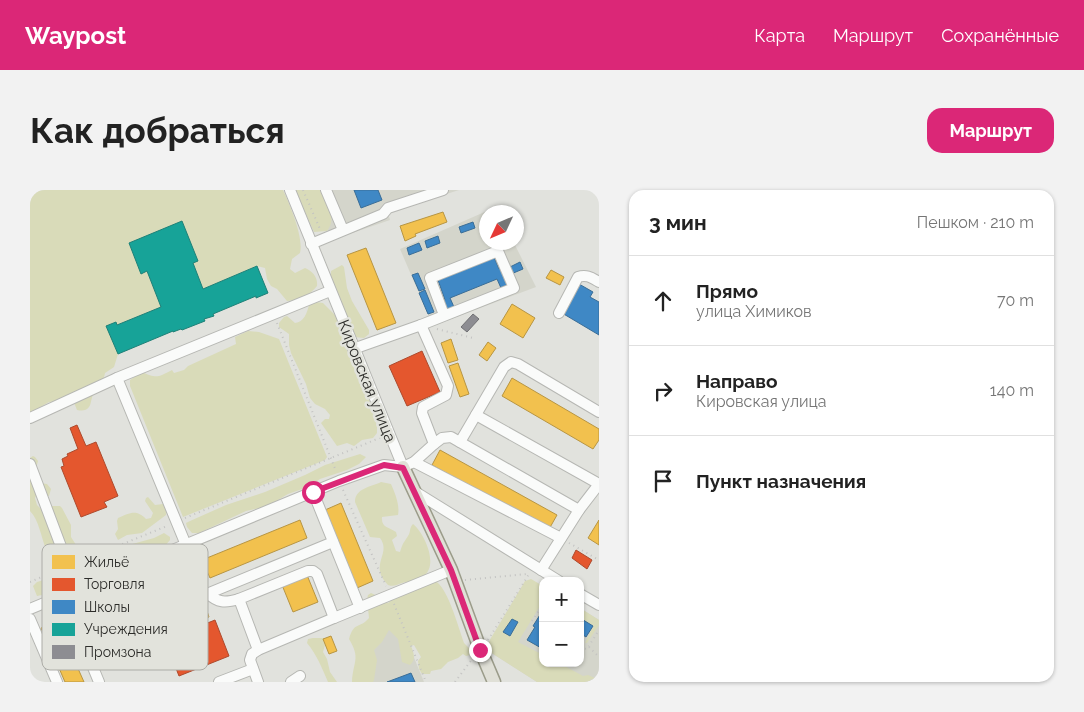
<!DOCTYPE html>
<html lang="ru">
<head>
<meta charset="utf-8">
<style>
	body { margin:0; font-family:Raleway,sans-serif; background:#f2f2f2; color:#222 }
	.controls { position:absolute; right:15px; bottom:15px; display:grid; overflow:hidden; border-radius:10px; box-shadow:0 1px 4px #0004 }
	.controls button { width:45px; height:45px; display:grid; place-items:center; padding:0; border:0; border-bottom:1px solid #e0e0e0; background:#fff; color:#222; font:25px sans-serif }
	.compass { position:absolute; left:449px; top:15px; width:45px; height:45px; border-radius:50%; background:#fff; box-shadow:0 1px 4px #0004; rotate:226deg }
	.stop { position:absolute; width:15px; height:15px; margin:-11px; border:4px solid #db2777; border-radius:50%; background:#fff }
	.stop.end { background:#db2777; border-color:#fff; box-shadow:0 1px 5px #0008 }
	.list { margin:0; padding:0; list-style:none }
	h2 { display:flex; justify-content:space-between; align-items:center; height:65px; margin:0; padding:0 20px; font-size:21px }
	h2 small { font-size:16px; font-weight:400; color:#767676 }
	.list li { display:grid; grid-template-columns:32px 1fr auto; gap:15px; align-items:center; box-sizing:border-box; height:90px; padding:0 20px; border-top:1px solid #e0e0e0 }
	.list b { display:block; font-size:19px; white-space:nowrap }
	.list p { margin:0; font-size:16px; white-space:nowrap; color:#767676 }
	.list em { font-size:16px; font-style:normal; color:#767676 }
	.icon { flex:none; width:28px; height:28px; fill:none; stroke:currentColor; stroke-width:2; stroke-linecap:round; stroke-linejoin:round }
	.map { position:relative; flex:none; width:569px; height:492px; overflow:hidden; border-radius:15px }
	header { display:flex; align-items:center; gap:30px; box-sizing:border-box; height:70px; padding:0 25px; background:#db2777; color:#fff }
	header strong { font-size:24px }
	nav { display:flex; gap:28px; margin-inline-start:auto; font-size:18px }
	.intro { display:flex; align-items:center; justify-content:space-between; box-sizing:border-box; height:120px; padding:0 30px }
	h1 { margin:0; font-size:35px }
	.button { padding:12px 22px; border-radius:15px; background:#db2777; color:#fff; font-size:18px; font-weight:700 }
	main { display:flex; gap:30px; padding:0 30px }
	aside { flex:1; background:#fff; border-radius:15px; box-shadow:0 1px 4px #0004 }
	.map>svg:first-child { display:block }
</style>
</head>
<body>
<header>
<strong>Waypost</strong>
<nav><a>Карта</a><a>Маршрут</a><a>Сохранённые</a></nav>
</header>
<div class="intro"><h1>Как добраться</h1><a class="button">Маршрут</a></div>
<main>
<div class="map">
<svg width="569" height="492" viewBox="0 0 569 492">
	<rect width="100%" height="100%" fill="#e1e2dd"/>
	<g fill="#d4d5cb">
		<polygon points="282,0 429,0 358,23 360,30 302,50"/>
		<polygon points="466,17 469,22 457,22 457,52 484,53 506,97 403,136 370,59"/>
		<polygon points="513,396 513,473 550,473 550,418 569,430 569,492 507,492 460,462"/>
		<polygon points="367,426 394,492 341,492 323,445"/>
	</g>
	<g fill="#d9dbb9">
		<path d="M 0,0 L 253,0 C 260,15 274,48 270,63 L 262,69 L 260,79 L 265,83 L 275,78 C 283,81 288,88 287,96 C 279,106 269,110 257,111 L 247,99 L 241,96 L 237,89 L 235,78 L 227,76 L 173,99 L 163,73 L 152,32 L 99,53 L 112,83 L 117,81 L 131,117 L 87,135 L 86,132 L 77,136 L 88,164 L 84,177 L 75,183 C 74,192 66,197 63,205 C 61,209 61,215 59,217 C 56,221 52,221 47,220 L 43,210 L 19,212 L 0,223 Z"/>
		<path d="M 265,0 L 290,0 C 296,13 308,28 297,41 L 284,42 Z"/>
		<polygon points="312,75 314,77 317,98 322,111 339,140 339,144 334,148 324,147 301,92 301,81"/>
		<path d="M 286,112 L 293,113 L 306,126 L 310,132 L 312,146 L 330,194 L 340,212 L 347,236 L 347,243 L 343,248 L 332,250 L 324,256 L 317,253 L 307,256 L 291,233 L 295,229 L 299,229 L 300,225 L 295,219 L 285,214 L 280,208 L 276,194 L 261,163 L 259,155 L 259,144 L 249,137 L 249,133 L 254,127 L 257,126 L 265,133 C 274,132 277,123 279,115 Z"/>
		<path d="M 218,141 L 229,142 L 249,149 L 297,267 L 295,270 L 153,327 L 100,196 L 100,190 L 112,182 C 127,189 128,187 142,180 L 144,183 L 154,180 L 158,176 L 206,154 L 205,147 Z"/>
		<polygon points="330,264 336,267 329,274 317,280 290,289 278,297 258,304 238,316 216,321 169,343 162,343 157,337 156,333 160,331 196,315 235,302 275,285 295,275"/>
		<path d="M 3,266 L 5,267 L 8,271 L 6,278 L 10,293 L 17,294 L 21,299 L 19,306 L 6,306 L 5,308 L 7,315 L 12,320 L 22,316 L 30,316 L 32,318 L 41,335 L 41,347 L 48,358 L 46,370 L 30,377 L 27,376 C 26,368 20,365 16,359 C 11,347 9,330 0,321 L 0,268 Z"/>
		<path d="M 351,292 L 361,294 C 365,303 370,315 368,325 L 352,327 C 351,338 359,337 366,342 L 367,346 L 362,350 L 366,361 L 370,362 C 373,352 373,354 378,346 C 381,342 379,338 383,334 C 394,343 409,374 394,386 C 387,391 380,391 372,393 C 366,395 364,397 358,395 C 338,375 362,364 350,348 L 340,347 L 325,312 C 325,298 341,297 351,292 Z"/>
		<path d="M 118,307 L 125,315 L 133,314 L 137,320 L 136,325 L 112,343 L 97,345 L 88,350 L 85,344 L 88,339 L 87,331 L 88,328 C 100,323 106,319 116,329 L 121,328 L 123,323 L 115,311 L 116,308 Z"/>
		<polygon points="134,343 140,347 140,350 134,357 87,374 59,390 44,392 17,404 7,406 3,396 7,392 40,382 50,377 62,376 77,369 88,358 124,348"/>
		<polygon points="501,389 513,396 513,411 488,452 513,465 513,473 529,473 553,486 558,485 565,488 569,492 561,489 559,492 507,492 460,462 458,453 495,391"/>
		<path d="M 404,390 C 418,397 428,437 434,453 L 439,458 L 440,465 L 436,466 L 433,464 L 428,468 L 418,472 L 411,479 L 401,481 L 400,484 L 392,484 L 389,479 L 388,471 L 391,467 L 384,455 L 381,456 C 384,463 386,470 380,475 L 372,472 L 368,449 L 359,440 L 352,452 L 344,460 L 347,470 L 344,490 L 343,492 L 322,492 C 323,471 331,469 319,449 C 324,431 330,439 339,428 L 337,409 L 338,405 L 341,403 L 352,408 L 358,413 L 364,408 Z"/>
		<polygon points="550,418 569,430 569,435 557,453 555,453 563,436 550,428"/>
		<path d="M 283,448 L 295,448 L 293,449 L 295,455 L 293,462 L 297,469 L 300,482 L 307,492 L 298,492 C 292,478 287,465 277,453 L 278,449 Z"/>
	</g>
	<g fill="#f2c14e" stroke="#b79543">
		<polygon points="413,22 417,32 385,44 386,46 375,51 370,36"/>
		<polygon points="336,58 366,133 347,140 317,65"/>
		<polygon points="521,80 534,87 530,95 516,88"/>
		<polygon points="482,114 505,128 493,148 470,134"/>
		<polygon points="421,149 428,170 418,173 411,153"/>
		<polygon points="458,152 466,158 457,171 449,165"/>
		<polygon points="428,173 439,204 430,207 419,176"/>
		<polygon points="482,188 569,239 569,250 563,259 472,206"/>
		<polygon points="410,260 527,325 518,341 402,275"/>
		<polygon points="311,313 343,391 327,398 295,320"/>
		<polygon points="270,330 277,348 180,388 172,370"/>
		<polygon points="569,330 569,355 558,348"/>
		<polygon points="277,385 288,412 263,422 252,395"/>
		<polygon points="177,421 179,427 169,431 167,424"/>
		<polygon points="29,431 42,465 26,471 24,470 22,465 24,465 23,462 21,463 11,438"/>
		<polygon points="301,446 307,461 299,464 293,449"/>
		<polygon points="42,465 54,492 35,492 26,471"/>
	</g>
	<g fill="#e4572e" stroke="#ad4a2d">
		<polygon points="392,161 410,202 377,216 359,176"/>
		<polygon points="47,235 56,256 66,252 88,306 74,312 77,317 51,327 31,277 34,276 32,269 38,266 37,264 48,259 40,238"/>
		<polygon points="546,360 562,370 557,379 542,368"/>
		<polygon points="185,430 199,466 149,486 135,450"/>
	</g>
	<g fill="#3f88c5" stroke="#3a6d96">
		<polygon points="324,0 348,0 352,10 331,18"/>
		<polygon points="443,32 445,38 431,43 429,37"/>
		<polygon points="408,46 410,53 397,58 395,51"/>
		<polygon points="389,53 392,60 379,65 377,58"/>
		<polygon points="464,67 469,79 472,78 479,94 471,98 467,89 420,108 424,117 416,120 412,111 415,110 408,90"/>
		<polygon points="490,72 493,79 481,84 478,78"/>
		<polygon points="388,83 395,99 389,101 382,85"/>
		<polygon points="549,94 563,102 560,107 569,112 569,145 532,123"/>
		<polygon points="395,100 404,122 398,124 389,103"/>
		<polygon points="513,420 513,459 497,450 505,437 503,436"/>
		<polygon points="550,428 563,436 556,447 550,443"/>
		<polygon points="482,429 488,432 480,446 473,442"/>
		<polygon points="381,483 385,492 357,492"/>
	</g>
	<polygon fill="#17a398" stroke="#1e8077" points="152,31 168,71 163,73 173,99 227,76 238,103 226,108 226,106 183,124 184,126 174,129 175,131 152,140 151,139 143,142 143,141 88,164 76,136 86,132 87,135 131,117 117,81 111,84 99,53"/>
	<polygon fill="#8d8d92" stroke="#707073" points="443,124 449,129 437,142 431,137"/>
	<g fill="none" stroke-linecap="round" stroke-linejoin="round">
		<g stroke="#b6b7b3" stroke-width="12">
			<g id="minor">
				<polyline points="260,0 373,277"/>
				<polyline points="296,0 313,40"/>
				<polyline points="281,54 353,24 358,18 413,0"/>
				<path d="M 529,123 L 548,87 C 557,84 562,88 569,92"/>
				<polyline points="391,135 484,98 468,61 400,88 414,125"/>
				<polyline points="323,159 391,135 418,196 416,205 393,217 392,223 404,254 384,272 373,277"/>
				<polyline points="446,225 569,294"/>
				<polyline points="0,228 87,188"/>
				<polyline points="430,252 474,177 481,172 488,174 569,222"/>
				<polyline points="404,254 412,248 421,247 549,320"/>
				<polyline points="384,272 531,348"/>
				<polyline points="0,274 47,399"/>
				<polyline points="384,301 529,391"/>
				<polyline points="283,302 330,418"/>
				<polyline points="156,355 87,188 300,101"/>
				<polyline points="511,380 549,320 569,294"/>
				<path d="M 177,403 C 188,413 195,413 209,409"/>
				<polyline points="550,404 569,415"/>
				<polyline points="33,405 69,492"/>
				<polyline points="0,419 309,291 354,275 373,277"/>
				<polyline points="0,429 27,492"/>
				<polyline points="53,455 303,352"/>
				<polyline points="228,460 209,409 278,381 283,381 287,384 304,428 421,380"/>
				<polyline points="189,492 223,479"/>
				<polyline points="228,492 220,470 222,464 228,460 304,428"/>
				<polyline points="261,492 270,486"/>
			</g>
		</g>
		<g stroke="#9b9c8a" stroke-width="15">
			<polyline id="major" points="373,277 421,380 450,459 464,492"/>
		</g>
		<g stroke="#c3c3c2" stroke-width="2" stroke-dasharray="1 4" stroke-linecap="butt">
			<polyline points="273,0 290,39"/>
			<polyline points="247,133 306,281"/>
			<polyline points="407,139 443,148"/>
			<polyline points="313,300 356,396"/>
			<polyline points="155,328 352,247"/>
			<polyline points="539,353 569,370"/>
			<polyline points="46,373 137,336"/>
			<polyline points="435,390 497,384"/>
			<polyline points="0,392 30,379"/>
			<polyline points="364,414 396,492"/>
			<polyline points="502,431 513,414"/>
			<polyline points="458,450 499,384"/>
			<polyline points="559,457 569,467"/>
			<polyline points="550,458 557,459 569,440"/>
			<polyline points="425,492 443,468"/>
		</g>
		<use href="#minor" stroke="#fafbfa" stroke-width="10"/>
		<use href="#major" stroke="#e0e0d7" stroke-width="12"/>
	</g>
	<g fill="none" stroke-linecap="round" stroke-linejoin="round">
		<polyline stroke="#db2777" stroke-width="6" points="283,302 354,275 373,278 421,380 450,460"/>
	</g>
	<g text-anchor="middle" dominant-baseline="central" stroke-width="5" stroke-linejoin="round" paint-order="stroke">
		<g font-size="16" fill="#2d2d2a" stroke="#e2e3dc">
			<text transform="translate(337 191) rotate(68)">Кировская улица</text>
		</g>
	</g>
	<rect x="12" y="354" width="166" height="126" rx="8" fill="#e2e3dc" stroke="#acaca7" stroke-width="1"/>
	<rect x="22" y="365" width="23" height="14" fill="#f2c14e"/>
	<rect x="22" y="388" width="23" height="13" fill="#e4572e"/>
	<rect x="22" y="410" width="23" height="14" fill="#3f88c5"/>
	<rect x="22" y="433" width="23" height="13" fill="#17a398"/>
	<rect x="22" y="455" width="23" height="14" fill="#8d8d92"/>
	<g font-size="14" fill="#2d2d2a">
		<text x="54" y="377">Жильё</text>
		<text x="54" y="399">Торговля</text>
		<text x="54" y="422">Школы</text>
		<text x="54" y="444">Учреждения</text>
		<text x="54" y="467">Промзона</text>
	</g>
</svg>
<div class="controls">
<button>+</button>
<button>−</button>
</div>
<svg class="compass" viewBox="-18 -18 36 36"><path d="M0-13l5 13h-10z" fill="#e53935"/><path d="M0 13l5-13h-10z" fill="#767676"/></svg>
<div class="stop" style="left:283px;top:302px"></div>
<div class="stop end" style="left:450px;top:460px"></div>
</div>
<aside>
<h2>3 мин<small>Пешком · 210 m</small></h2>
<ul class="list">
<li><svg class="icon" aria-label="ahead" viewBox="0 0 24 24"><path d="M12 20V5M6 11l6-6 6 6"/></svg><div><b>Прямо</b><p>улица Химиков</p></div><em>70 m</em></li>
<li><svg class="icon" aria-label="right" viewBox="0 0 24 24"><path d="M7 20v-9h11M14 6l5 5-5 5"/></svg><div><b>Направо</b><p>Кировская улица</p></div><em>140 m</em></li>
<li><svg class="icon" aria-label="arrive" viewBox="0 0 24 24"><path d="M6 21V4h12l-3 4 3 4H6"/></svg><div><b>Пункт назначения</b></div></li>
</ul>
</aside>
</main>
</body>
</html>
